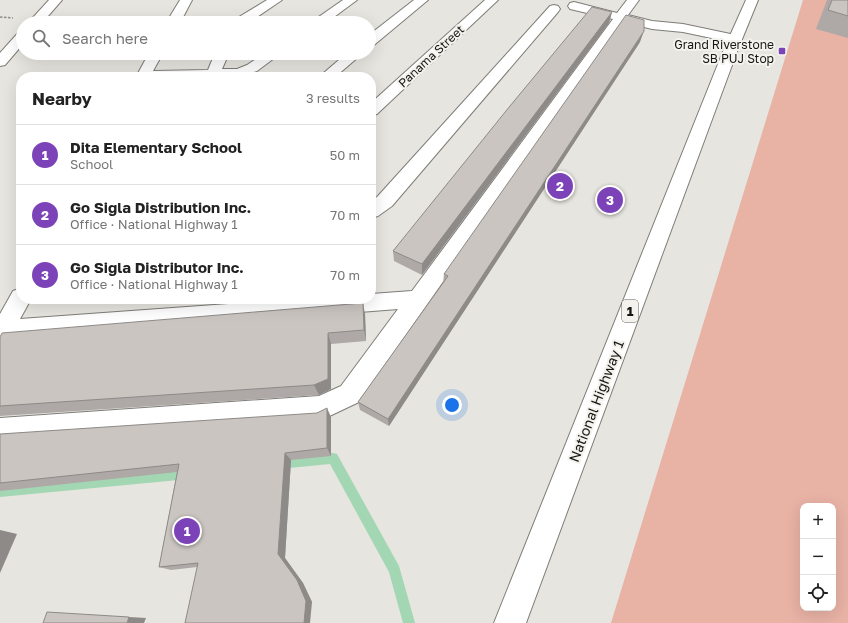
<!DOCTYPE html>
<html lang="en">
<head>
<meta charset="utf-8">
<style>
	body { margin:0; font-family:"Golos Text",sans-serif; background:#f2f2f2; color:#222 }
	.controls { position:absolute; right:12px; bottom:12px; display:grid; overflow:hidden; border-radius:8px; box-shadow:0 4px 16px #0002 }
	.controls button { width:36px; height:36px; display:grid; place-items:center; padding:0; border:0; border-bottom:1px solid #e0e0e0; background:#fff; color:#222; font:20px sans-serif }
	.you { position:absolute; left:452px; top:405px; width:14px; height:14px; margin:-10px; border:3px solid #fff; border-radius:50%; background:#1a73e8; box-shadow:0 0 0 6px #1a73e833 }
	.badge { display:grid; place-items:center; width:26px; height:26px; border-radius:50%; background:#7c43b9; color:#fff; font-size:13px; font-weight:700 }
	.pin { position:absolute; translate:-50% -50%; border:2px solid #fff; box-shadow:0 1px 4px #0006 }
	.list { margin:0; padding:0; list-style:none }
	h2 { display:flex; justify-content:space-between; align-items:center; height:52px; margin:0; padding:0 16px; font-size:17px }
	h2 small { font-size:13px; font-weight:400; color:#767676 }
	.list li { display:grid; grid-template-columns:26px 1fr auto; gap:12px; align-items:center; box-sizing:border-box; height:60px; padding:0 16px; border-top:1px solid #e0e0e0 }
	.list b { display:block; font-size:15px; white-space:nowrap }
	.list p { margin:0; font-size:13px; white-space:nowrap; color:#767676 }
	.list em { font-size:13px; font-style:normal; color:#767676 }
	.icon { flex:none; width:22px; height:22px; fill:none; stroke:currentColor; stroke-width:2; stroke-linecap:round; stroke-linejoin:round }
	.map { position:relative; flex:none; width:848px; height:623px; overflow:hidden }
	.search { position:absolute; background:#fff; box-shadow:0 4px 16px #0002; left:16px; top:16px; width:360px; height:44px; display:flex; align-items:center; gap:10px; box-sizing:border-box; padding:0 14px; border-radius:22px; color:#767676; font-size:15px }
	.panel { position:absolute; background:#fff; box-shadow:0 4px 16px #0002; left:16px; top:72px; width:360px; height:232px; border-radius:16px }
	.map>svg:first-child { display:block }
</style>
</head>
<body>
<div class="map">
<svg width="848" height="623" viewBox="0 0 848 623">
	<rect width="100%" height="100%" fill="#e6e5df"/>
	<path fill="#e8b2a5" fill-rule="evenodd" d="M 803,0 L 848,0 L 848,623 L 611,623 ZM 803,506 L 833,506 L 833,608 L 803,608 Z"/>
	<g fill="none" stroke-linecap="round" stroke-linejoin="round">
		<g fill="#a3d7b3" fill-rule="evenodd">
			<polygon points="333,453 337,454 399,566 415,623 403,623 389,572 330,464 279,469 275,468 274,464 275,460 279,459"/>
			<polygon points="189,467 193,469 195,473 193,477 189,479 0,497 0,485"/>
		</g>
		<g stroke="#7f7d78" stroke-width="2">
			<g id="street">
				<polygon points="180,0 192,0 180,23 166,23"/>
				<polygon points="267,0 282,0 248,23 232,23 234,20"/>
				<polygon points="343,0 357,0 326,23 310,23"/>
				<polygon points="414,0 428,0 374,45 369,46 369,35"/>
				<polygon points="485,0 498,0 377,114 371,116 371,103"/>
				<polygon points="627,0 639,0 628,15 652,21 683,24 740,36 742,39 740,42 735,43 683,32 652,29 624,22 359,402 321,420 0,442 0,418 319,396 341,386 398,309 10,339 8,342 0,345 0,314 13,291 21,288 21,299 31,299 20,319 296,299 371,299 371,294 412,291 613,19 570,9 568,6 570,3 574,2 617,13"/>
				<polygon points="554,5 558,6 560,9 558,12 392,206 378,216 371,218 371,202 378,196 550,6"/>
				<polygon points="149,53 163,53 153,71 208,70 215,53 229,53 222,69 237,69 247,65 265,53 281,53 257,71 240,77 136,77"/>
				<polygon points="347,53 363,53 335,77 319,77"/>
			</g>
		</g>
		<g stroke="#7f7d78" stroke-width="2">
			<g id="secondary">
				<polygon points="49,0 62,0 42,23 28,23"/>
				<polygon points="23,32 23,44 5,65 0,66 0,53 18,33"/>
			</g>
		</g>
		<g stroke="#7f7d78" stroke-width="2">
			<polygon id="highway" points="746,0 758,0 738,49 526,623 494,623 724,49"/>
		</g>
		<polyline stroke="#8e8d89" stroke-width="1.5" stroke-dasharray="2.5 1.5" stroke-linecap="butt" points="0,17 13,18"/>
		<use href="#street" fill="#fff" fill-rule="evenodd"/>
		<use href="#secondary" fill="#fff" fill-rule="evenodd"/>
		<use href="#highway" fill="#fff" fill-rule="evenodd"/>
	</g>
	<g fill="#aea9a6">
		<polygon points="827,0 848,0 848,38 816,29"/>
		<polygon points="612,12 609,23 422,275 394,261 393,251"/>
		<polygon points="640,42 389,426 360,410 358,402 443,283 444,274"/>
		<polygon points="365,314 366,341 331,344 331,389 319,395 0,416 0,337"/>
		<polygon points="331,417 331,456 291,460 285,558 303,583 312,602 197,567 171,570 159,567 177,472 0,491 0,434"/>
	</g>
	<g fill="#8d8a87">
		<polygon points="612,12 609,23 422,275 422,264"/>
		<polygon points="644,31 640,42 389,426 388,419"/>
		<polygon points="363,303 365,314 366,341 364,330"/>
		<polygon points="328,333 331,344 331,389 319,395 314,385"/>
		<polygon points="327,408 331,417 331,456 327,448"/>
		<polygon points="285,453 291,460 285,558 303,583 312,602 310,623 304,623 278,554"/>
		<polygon points="0,530 17,534 0,573"/>
		<polygon points="129,617 146,618 144,623 127,623"/>
	</g>
	<g fill="#cac5c1" stroke="#8d8a87">
		<polygon points="832,0 848,0 848,16 828,10"/>
		<polygon points="592,7 612,12 422,264 393,251 510,106"/>
		<polygon points="626,15 644,20 644,31 388,419 358,402 448,276 444,274"/>
		<polygon points="363,303 364,330 328,333 328,379 314,385 0,406 0,337 2,333"/>
		<polygon points="327,408 327,448 285,453 278,554 297,580 306,601 304,623 185,623 198,563 159,567 179,464 0,483 0,434 317,413"/>
		<polygon points="47,612 129,617 127,623 43,623"/>
	</g>
	<rect fill="#7c43b9" stroke="#f3f2ec" stroke-width="1.5" x="778" y="47" width="8" height="8" rx="2"/>
	<g text-anchor="middle" dominant-baseline="central" stroke-width="4" stroke-linejoin="round" paint-order="stroke">
		<g font-size="12" fill="#161614" stroke="#f3f2ec" text-anchor="end">
			<text x="774" y="44">Grand Riverstone<tspan x="774" dy="14">SB PUJ Stop</tspan></text>
		</g>
		<g font-size="12" fill="#161614" stroke="#f3f2ec">
			<text transform="translate(431 56) rotate(-43)">Panama Street</text>
		</g>
		<rect fill="#f3f2ec" stroke="#585855" stroke-width="1" x="622" y="300" width="16" height="22" rx="3"/>
		<g font-size="13" font-weight="bold" fill="#161614">
			<text x="630" y="311">1</text>
		</g>
		<g font-size="14" fill="#161614" stroke="#f3f2ec">
			<text transform="translate(596 401) rotate(-69)">National Highway 1</text>
		</g>
	</g>
</svg>
<div class="controls">
<button>+</button>
<button>−</button>
<button><svg class="icon" aria-label="locate" viewBox="0 0 24 24"><circle cx="12" cy="12" r="6"/><path d="M12 2v4M12 18v4M2 12h4M18 12h4"/></svg></button>
</div>
<div class="you"></div>
<div class="pin badge" style="left:187px;top:531px">1</div>
<div class="pin badge" style="left:560px;top:186px">2</div>
<div class="pin badge" style="left:610px;top:200px">3</div>
<div class="search"><svg class="icon" aria-label="search" viewBox="0 0 24 24"><circle cx="10" cy="10" r="6"/><path d="M15 15l6 6"/></svg>Search here</div>
<section class="panel">
<h2>Nearby<small>3 results</small></h2>
<ul class="list">
<li><span class="badge">1</span><div><b>Dita Elementary School</b><p>School</p></div><em>50 m</em></li>
<li><span class="badge">2</span><div><b>Go Sigla Distribution Inc.</b><p>Office · National Highway 1</p></div><em>70 m</em></li>
<li><span class="badge">3</span><div><b>Go Sigla Distributor Inc.</b><p>Office · National Highway 1</p></div><em>70 m</em></li>
</ul>
</section>
</div>
</body>
</html>
